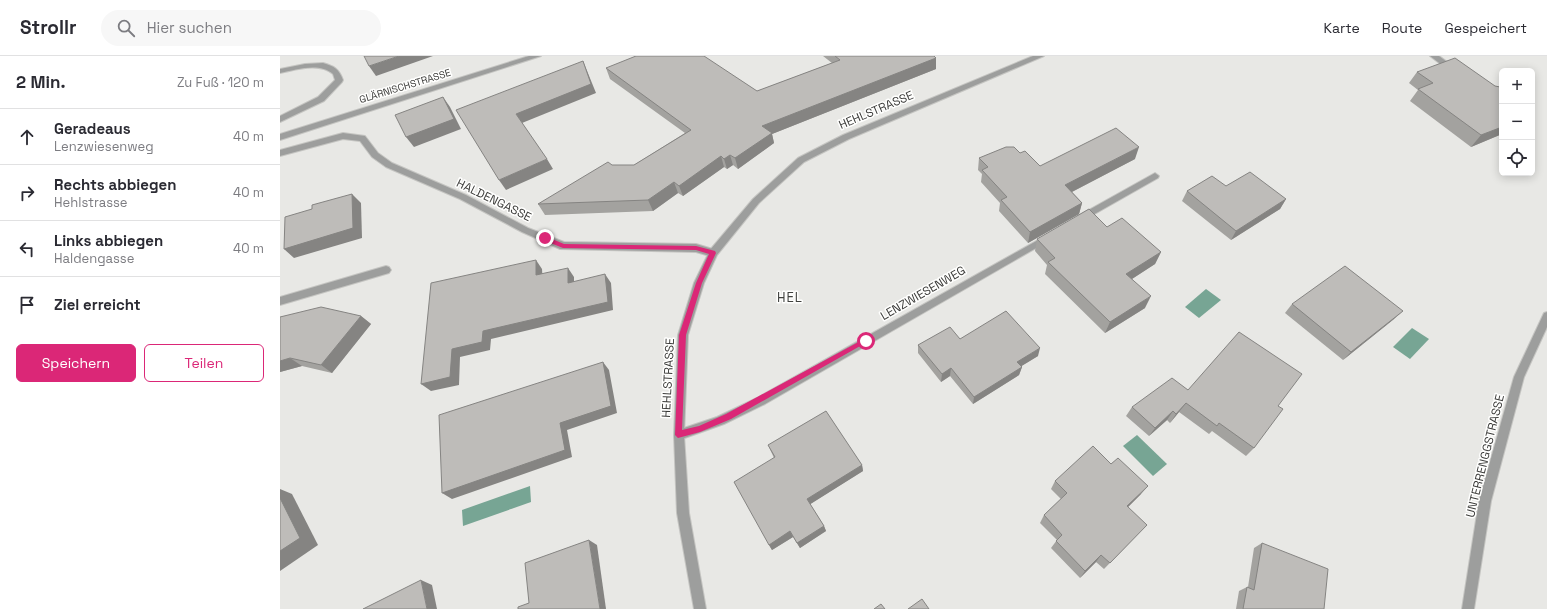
<!DOCTYPE html>
<html lang="de">
<head>
<meta charset="utf-8">
<style>
	body { margin:0; font-family:"Space Grotesk",sans-serif; background:#f7f7f7; color:#2b2b33 }
	.controls { position:absolute; right:12px; top:12px; display:grid; overflow:hidden; border-radius:6px; box-shadow:0 2px 10px #0003 }
	.controls button { width:36px; height:36px; display:grid; place-items:center; padding:0; border:0; border-bottom:1px solid #e1e1e2; background:#fff; color:#2b2b33; font:20px sans-serif }
	.stop { position:absolute; width:12px; height:12px; margin:-9px; border:3px solid #db2777; border-radius:50%; background:#fff }
	.stop.end { background:#db2777; border-color:#fff; box-shadow:0 1px 4px #0008 }
	.list { margin:0; padding:0; list-style:none }
	h2 { display:flex; justify-content:space-between; align-items:center; height:52px; margin:0; padding:0 16px; font-size:17px }
	h2 small { font-size:13px; font-weight:400; color:#7c7c81 }
	.list li { display:grid; grid-template-columns:26px 1fr auto; gap:12px; align-items:center; box-sizing:border-box; height:56px; padding:0 16px; border-top:1px solid #e1e1e2 }
	.list b { display:block; font-size:15px; white-space:nowrap }
	.list p { margin:0; font-size:13px; white-space:nowrap; color:#7c7c81 }
	.list em { font-size:13px; font-style:normal; color:#7c7c81 }
	.actions { display:flex; gap:8px; padding:12px 16px }
	.actions a { flex:1; padding:9px 0; border:1px solid #db2777; border-radius:6px; text-align:center; font-size:14px; color:#db2777 }
	.actions .main { background:#db2777; color:#fff }
	.icon { flex:none; width:22px; height:22px; fill:none; stroke:currentColor; stroke-width:2; stroke-linecap:round; stroke-linejoin:round }
	.map { position:relative; flex:none; width:1267px; height:553px; overflow:hidden }
	header { display:flex; align-items:center; gap:24px; box-sizing:border-box; height:56px; padding:0 20px; background:#fff; border-bottom:1px solid #e1e1e2 }
	header strong { font-size:19px }
	nav { display:flex; gap:22px; margin-inline-start:auto; font-size:14px }
	.search { width:280px; height:36px; background:#f7f7f7; display:flex; align-items:center; gap:10px; box-sizing:border-box; padding:0 14px; border-radius:22px; color:#7c7c81; font-size:15px }
	main { display:flex }
	aside { flex:1; background:#fff }
	.map>svg:first-child { display:block }
</style>
</head>
<body>
<header>
<strong>Strollr</strong>
<div class="search"><svg class="icon" aria-label="search" viewBox="0 0 24 24"><circle cx="10" cy="10" r="6"/><path d="M15 15l6 6"/></svg>Hier suchen</div>
<nav><a>Karte</a><a>Route</a><a>Gespeichert</a></nav>
</header>
<main>
<aside>
<h2>2 Min.<small>Zu Fuß · 120 m</small></h2>
<ul class="list">
<li><svg class="icon" aria-label="ahead" viewBox="0 0 24 24"><path d="M12 20V5M6 11l6-6 6 6"/></svg><div><b>Geradeaus</b><p>Lenzwiesenweg</p></div><em>40 m</em></li>
<li><svg class="icon" aria-label="right" viewBox="0 0 24 24"><path d="M7 20v-9h11M14 6l5 5-5 5"/></svg><div><b>Rechts abbiegen</b><p>Hehlstrasse</p></div><em>40 m</em></li>
<li><svg class="icon" aria-label="left" viewBox="0 0 24 24"><path d="M17 20v-9H6M10 6l-5 5 5 5"/></svg><div><b>Links abbiegen</b><p>Haldengasse</p></div><em>40 m</em></li>
<li><svg class="icon" aria-label="arrive" viewBox="0 0 24 24"><path d="M6 21V4h12l-3 4 3 4H6"/></svg><div><b>Ziel erreicht</b></div></li>
</ul>
<div class="actions"><a class="main">Speichern</a><a>Teilen</a></div>
</aside>
<div class="map">
<svg width="1267" height="553" viewBox="0 0 1267 553">
	<rect width="100%" height="100%" fill="#e8e8e5"/>
	<g fill="#77a594">
		<polygon points="926,233 941,244 919,262 905,251"/>
		<polygon points="1132,272 1149,283 1130,303 1113,291"/>
		<polygon points="857,379 887,408 873,420 843,390"/>
		<polygon points="250,430 251,446 183,470 182,454"/>
	</g>
	<g fill="none" stroke-linecap="round" stroke-linejoin="round">
		<g stroke="#c5c5c2" stroke-width="2">
			<g id="service">
				<polygon points="1150,0 1159,0 1178,14 1177,16 1171,16"/>
				<path d="M 43,7 C 54,10 59,13 63,24 L 62,26 L 44,45 L 0,66 L 0,60 L 38,41 L 55,24 L 53,18 C 39,6 16,14 0,17 L 0,13 L 25,8 Z"/>
				<polygon points="63,77 85,80 98,97 112,107 186,139 248,172 284,186 416,188 436,194 438,197 433,201 416,196 280,193 242,176 180,143 106,111 92,101 80,85 63,83 0,100 0,94"/>
				<polygon points="875,117 879,120 878,122 804,164 798,164 797,162 798,160"/>
				<polygon points="767,179 772,182 770,184 485,348 444,368 399,384 395,383 394,379 395,375 437,361 477,342"/>
			</g>
		</g>
		<g stroke="#c5c5c2" stroke-width="2">
			<g id="minor">
				<polygon points="249,0 261,0 0,84 0,78"/>
				<polygon points="753,0 764,0 569,83 524,106 479,147 437,199 424,227 408,279 404,379 409,457 426,553 414,553 397,457 394,379 398,279 414,227 430,194 473,143 518,102 563,79"/>
				<polygon points="106,210 109,211 111,214 109,217 0,249 0,241"/>
				<polygon points="1267,256 1267,271 1244,321 1211,445 1194,553 1182,553 1199,445 1234,321 1264,257"/>
			</g>
		</g>
		<use href="#service" fill="#9d9e9d" fill-rule="evenodd"/>
		<use href="#minor" fill="#9d9e9d" fill-rule="evenodd"/>
	</g>
	<g fill="#a3a29f">
		<polygon points="543,0 654,0 656,2 656,13 492,78 494,87 458,113 453,109 447,113 444,111 403,140 398,137 373,155 265,159 258,148 332,109 354,109 405,77 330,23 326,12 477,35 552,7"/>
		<polygon points="1137,16 1215,30 1222,78 1191,91 1130,45 1138,34 1129,27"/>
		<polygon points="740,97 760,110 855,103 792,136 802,147 799,158 748,187 719,155 720,147 701,126 702,118 698,114 699,102"/>
		<polygon points="946,130 1006,143 1000,153 951,184 902,145 907,135"/>
		<polygon points="827,171 881,196 875,208 852,223 865,252 825,277 765,218 767,209 755,195 757,183"/>
		<polygon points="1012,248 1114,263 1063,304 1005,257"/>
		<polygon points="81,260 91,268 52,317 22,310 0,316 0,261"/>
		<polygon points="680,283 758,300 741,310 742,311 739,319 693,348 670,320 661,326 638,297 638,289"/>
		<polygon points="908,334 998,350 974,392 966,400 932,375 929,378 899,356 890,367 887,364 869,380 846,360 852,351"/>
		<polygon points="488,389 582,409 583,415 530,448 544,470 546,475 520,492 513,481 492,494 489,489 494,402"/>
		<polygon points="775,425 861,438 848,451 860,476 824,513 816,506 800,522 771,492 777,484 760,467 764,459 781,443 771,433"/>
		<polygon points="982,487 1044,553 956,553 959,535 967,531 968,531 974,492"/>
	</g>
	<g fill="#858482">
		<polygon points="119,0 153,0 96,20 89,10"/>
		<polygon points="656,2 656,13 492,78 494,87 458,113 455,102 482,70"/>
		<polygon points="303,5 316,37 242,67 236,58"/>
		<polygon points="163,41 170,51 181,73 134,91 126,81"/>
		<polygon points="1222,71 1222,78 1191,91 1201,79"/>
		<polygon points="859,91 855,103 782,141 785,129"/>
		<polygon points="450,99 453,109 447,113 444,103"/>
		<polygon points="441,100 444,111 403,140 399,130"/>
		<polygon points="267,103 273,113 226,134 219,124"/>
		<polygon points="394,126 398,137 373,155 368,144"/>
		<polygon points="72,138 81,147 82,182 14,202 4,193"/>
		<polygon points="1006,143 1000,153 951,184 956,175"/>
		<polygon points="802,147 799,158 748,187 750,176"/>
		<polygon points="881,196 875,208 841,230 846,218"/>
		<polygon points="256,204 262,213 263,228 256,219"/>
		<polygon points="288,212 294,221 294,235 288,227"/>
		<polygon points="325,218 331,227 333,254 211,283 210,294 180,301 179,329 151,335 141,328 172,293 203,275"/>
		<polygon points="871,240 865,252 825,277 830,266"/>
		<polygon points="1123,255 1114,263 1063,304 1071,296"/>
		<polygon points="81,260 91,268 52,317 41,309"/>
		<polygon points="760,292 758,300 735,314 737,306"/>
		<polygon points="10,302 22,310 0,316 0,305"/>
		<polygon points="323,306 329,314 337,357 287,374 292,401 172,443 162,437 280,367"/>
		<polygon points="742,311 739,319 693,348 694,341"/>
		<polygon points="671,312 670,320 661,326 662,318"/>
		<polygon points="906,347 899,356 890,367 896,358"/>
		<polygon points="893,355 887,364 869,380 875,372"/>
		<polygon points="582,409 583,415 529,449 527,443"/>
		<polygon points="868,430 861,438 841,458 847,450"/>
		<polygon points="0,433 12,438 38,489 0,515"/>
		<polygon points="544,470 546,475 520,492 517,487"/>
		<polygon points="510,475 513,481 492,494 489,489"/>
		<polygon points="309,484 317,489 326,553 320,553"/>
		<polygon points="821,499 816,506 800,522 805,515"/>
		<polygon points="141,524 152,529 157,553 147,553"/>
	</g>
	<g fill="#bebcb9" stroke="#858482">
		<polygon points="84,0 119,0 89,10"/>
		<polygon points="356,0 424,0 477,35 560,4 555,0 654,0 656,2 482,70 492,77 455,102 450,99 444,103 441,100 399,130 394,126 368,144 258,148 328,106 332,109 354,109 411,74 326,12"/>
		<polygon points="1175,2 1215,30 1220,31 1222,28 1222,71 1201,79 1138,33 1153,27 1137,16"/>
		<polygon points="303,5 311,28 236,58 267,103 219,124 176,54"/>
		<polygon points="163,41 174,63 126,81 115,59"/>
		<polygon points="836,72 859,91 785,129 802,147 750,176 721,144 727,141 702,114 708,111 699,102 726,91 734,91 740,97 745,95 760,110"/>
		<polygon points="970,116 1006,143 956,175 907,135 932,120 946,130"/>
		<polygon points="72,138 73,172 4,193 5,161 32,153 32,149"/>
		<polygon points="809,153 827,171 842,162 881,196 846,218 871,240 830,266 768,206 775,202 757,183"/>
		<polygon points="256,204 256,219 288,212 288,227 325,218 328,246 203,275 202,286 172,293 170,321 141,328 151,227"/>
		<polygon points="1065,210 1123,255 1071,296 1012,248"/>
		<polygon points="41,251 81,260 41,309 10,302 0,305 0,261"/>
		<polygon points="726,255 760,292 737,306 742,311 694,341 671,312 662,318 638,289 670,271 680,283"/>
		<polygon points="959,276 1022,318 998,350 1003,353 974,392 939,367 937,370 906,347 896,358 893,355 875,372 852,351 892,322 908,334"/>
		<polygon points="323,306 331,350 280,367 285,394 162,437 159,359"/>
		<polygon points="546,355 582,409 527,443 544,470 517,487 510,475 489,489 454,426 495,401 488,389"/>
		<polygon points="813,390 831,408 838,402 868,430 847,450 867,469 830,507 821,499 805,515 776,485 782,479 764,459 787,437 775,425"/>
		<polygon points="0,442 20,482 0,495"/>
		<polygon points="309,484 320,553 238,553 238,551 249,547 245,507"/>
		<polygon points="982,487 1048,513 1044,553 963,553 967,531 974,534"/>
		<polygon points="141,524 147,553 83,553"/>
		<polygon points="642,543 649,553 628,553"/>
		<polygon points="601,548 605,553 594,553"/>
	</g>
	<polygon fill="#db2777" points="265,180 284,188 416,190 435,195 436,197 422,227 406,279 402,374 419,370 446,358 584,283 586,282 589,285 451,363 420,376 398,382 395,379 399,279 416,227 429,198 416,194 283,192 263,184 263,181"/>
	<g text-anchor="middle" dominant-baseline="central" stroke-width="3" stroke-linejoin="round" paint-order="stroke">
		<g font-size="10" fill="#3a3a38" stroke="#fffffe">
			<text transform="translate(125 30) rotate(-17)">GLÄRNISCHSTRASSE</text>
		</g>
		<g font-size="12" fill="#3a3a38" stroke="#fffffe">
			<text transform="translate(596 54) rotate(-23)">HEHLSTRASSE</text>
			<text transform="translate(214 144) rotate(26)">HALDENGASSE</text>
			<text transform="translate(643 237) rotate(-30)">LENZWIESENWEG</text>
			<text transform="translate(388 322) rotate(-87)">HEHLSTRASSE</text>
			<text transform="translate(1205 400) rotate(-76)">UNTERRENGGSTRASSE</text>
		</g>
		<g font-size="13" letter-spacing="1" fill="#3f403d" stroke="#fffffe">
			<text x="510" y="241">HEL</text>
		</g>
	</g>
</svg>
<div class="controls">
<button>+</button>
<button>−</button>
<button><svg class="icon" aria-label="locate" viewBox="0 0 24 24"><circle cx="12" cy="12" r="6"/><path d="M12 2v4M12 18v4M2 12h4M18 12h4"/></svg></button>
</div>
<div class="stop" style="left:586px;top:285px"></div>
<div class="stop end" style="left:265px;top:182px"></div>
</div>
</main>
</body>
</html>
